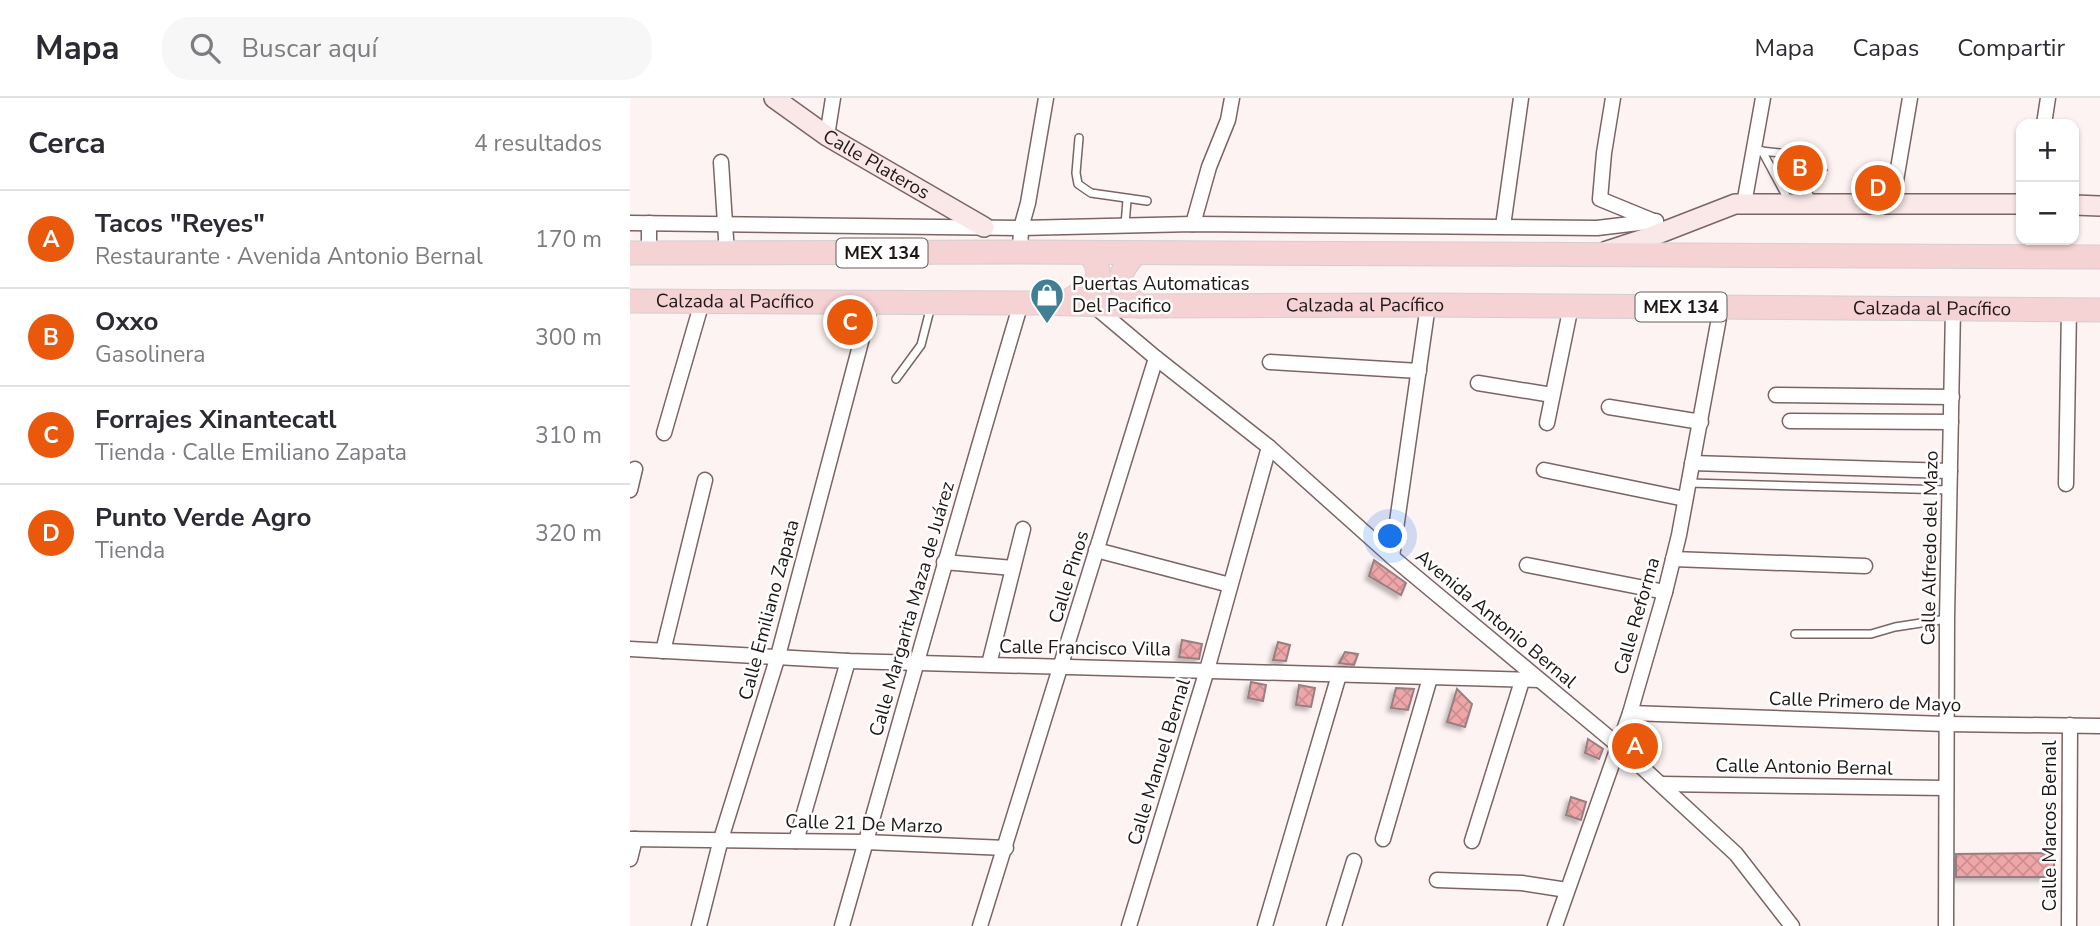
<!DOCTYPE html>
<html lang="es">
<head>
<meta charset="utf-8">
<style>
	body { margin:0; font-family:"Nunito Sans",sans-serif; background:#f7f7f7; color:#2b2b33 }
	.controls { position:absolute; right:21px; top:21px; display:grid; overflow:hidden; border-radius:14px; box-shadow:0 2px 5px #0004 }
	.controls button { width:63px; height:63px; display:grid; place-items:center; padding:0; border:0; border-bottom:2px solid #e1e1e2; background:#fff; color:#2b2b33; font:35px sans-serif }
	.you { position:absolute; left:761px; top:439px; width:24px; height:24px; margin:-18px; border:5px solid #fff; border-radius:50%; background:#1a73e8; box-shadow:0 0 0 10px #1a73e833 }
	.badge { display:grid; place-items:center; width:46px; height:46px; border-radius:50%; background:#ea580c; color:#fff; font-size:23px; font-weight:700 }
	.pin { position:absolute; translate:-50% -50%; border:4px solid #fff; box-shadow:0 2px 7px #0006 }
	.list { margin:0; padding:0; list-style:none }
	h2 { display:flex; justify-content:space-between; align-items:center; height:91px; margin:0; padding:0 28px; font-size:30px }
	h2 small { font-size:23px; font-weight:400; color:#7c7c81 }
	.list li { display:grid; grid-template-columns:46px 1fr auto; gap:21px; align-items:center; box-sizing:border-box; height:98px; padding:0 28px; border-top:2px solid #e1e1e2 }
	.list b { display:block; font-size:26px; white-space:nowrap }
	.list p { margin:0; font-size:23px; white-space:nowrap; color:#7c7c81 }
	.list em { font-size:23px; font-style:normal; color:#7c7c81 }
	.icon { flex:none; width:38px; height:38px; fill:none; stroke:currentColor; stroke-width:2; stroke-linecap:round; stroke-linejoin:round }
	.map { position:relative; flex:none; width:1470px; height:828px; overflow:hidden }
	header { display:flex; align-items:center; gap:42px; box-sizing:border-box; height:98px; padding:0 35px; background:#fff; border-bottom:2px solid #e1e1e2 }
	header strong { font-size:33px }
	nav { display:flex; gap:38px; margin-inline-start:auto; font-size:24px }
	.search { width:490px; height:63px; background:#f7f7f7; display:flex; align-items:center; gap:18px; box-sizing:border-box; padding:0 24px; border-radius:28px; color:#7c7c81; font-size:26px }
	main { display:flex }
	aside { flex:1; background:#fff }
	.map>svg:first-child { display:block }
</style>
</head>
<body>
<header>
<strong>Mapa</strong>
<div class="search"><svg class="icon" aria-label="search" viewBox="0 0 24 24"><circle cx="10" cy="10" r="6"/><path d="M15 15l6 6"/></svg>Buscar aquí</div>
<nav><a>Mapa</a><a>Capas</a><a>Compartir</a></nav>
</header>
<main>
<aside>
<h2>Cerca<small>4 resultados</small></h2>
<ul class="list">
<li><span class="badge">A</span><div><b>Tacos &quot;Reyes&quot;</b><p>Restaurante · Avenida Antonio Bernal</p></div><em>170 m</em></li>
<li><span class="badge">B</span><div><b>Oxxo</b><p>Gasolinera</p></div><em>300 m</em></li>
<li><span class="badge">C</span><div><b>Forrajes Xinantecatl</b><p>Tienda · Calle Emiliano Zapata</p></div><em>310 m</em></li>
<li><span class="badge">D</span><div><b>Punto Verde Agro</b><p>Tienda</p></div><em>320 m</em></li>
</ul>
</aside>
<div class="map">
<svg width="1470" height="828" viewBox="0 0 1470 828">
	<defs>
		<pattern id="building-cross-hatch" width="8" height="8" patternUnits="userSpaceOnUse" patternTransform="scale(1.75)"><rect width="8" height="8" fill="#efa6a8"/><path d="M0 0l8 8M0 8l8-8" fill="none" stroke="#cc8e90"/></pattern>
		<filter id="shadow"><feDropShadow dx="-3.5" dy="3.5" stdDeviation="2" flood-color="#0004"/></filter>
	</defs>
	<rect width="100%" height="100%" fill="#fef3f3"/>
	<g fill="url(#building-cross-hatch)" stroke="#977f7f" stroke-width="2" filter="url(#shadow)">
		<polygon points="1189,59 1197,72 1192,77 1157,74 1152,79 1143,68 1148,62 1184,64"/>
		<polygon points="744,462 776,485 771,497 739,478"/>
		<polygon points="552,542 572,546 569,561 549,559"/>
		<polygon points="648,544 660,547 656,563 643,562"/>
		<polygon points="715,554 728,556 724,567 709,565"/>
		<polygon points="621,584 636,587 633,603 618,600"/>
		<polygon points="669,587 685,590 681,609 666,607"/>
		<polygon points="766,590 784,591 778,612 761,610"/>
		<polygon points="827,591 842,606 835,629 817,624"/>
		<polygon points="1008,629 1020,629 1019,644 1002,643"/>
		<polygon points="958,641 973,651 969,661 955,655"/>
		<polygon points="941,699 956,704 951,722 936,717"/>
		<polygon points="1424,755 1424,779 1326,779 1326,756"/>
	</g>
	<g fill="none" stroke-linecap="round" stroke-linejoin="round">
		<g stroke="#7b6464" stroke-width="10">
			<g id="lane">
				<polyline points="449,40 446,75 448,86 461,95 517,103"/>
				<polyline points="1131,53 1159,56 1166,63"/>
				<polyline points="1132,53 1160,105"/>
				<polyline points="1171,75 1182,105"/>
				<polyline points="495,127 497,102"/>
				<polyline points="266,281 291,247 301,208"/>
				<polyline points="1059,385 1320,392"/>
				<polyline points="1165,536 1241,536 1265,529 1317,521"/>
			</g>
		</g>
		<g stroke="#7b6464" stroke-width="17">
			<g id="street">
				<polyline points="983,0 974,55 970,101 1026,124"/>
				<polyline points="1414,26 1418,0"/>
				<polyline points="197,38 203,0"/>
				<polyline points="91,64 97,156"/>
				<polyline points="1114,106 1133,0"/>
				<polyline points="1262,106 1280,0"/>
				<polyline points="0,125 391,130 563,126 967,130 1026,123"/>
				<polyline points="563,126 579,69 598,22 602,0"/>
				<polyline points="873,128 891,0"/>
				<polyline points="390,154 391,130 398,105 416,0"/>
				<polyline points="19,155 19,125"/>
				<polyline points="463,207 526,260 639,349 762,459 989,648 1106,756 1162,828"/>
				<polyline points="640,264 789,273"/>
				<polyline points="848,285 922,297"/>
				<polyline points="1146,297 1322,299"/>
				<polyline points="979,309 1071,324"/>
				<polyline points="1160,323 1321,324"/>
				<polyline points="917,325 941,208"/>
				<polyline points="34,335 72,204"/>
				<polyline points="1062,365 1320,373"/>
				<polyline points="914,372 1055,401"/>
				<polyline points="1436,386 1439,211"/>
				<polyline points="0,392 5,371"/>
				<polyline points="466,452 600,487"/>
				<polyline points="762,459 798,207"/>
				<polyline points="1043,461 1235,468"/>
				<polyline points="314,464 383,470"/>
				<polyline points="897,467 1035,494"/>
				<polyline points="0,551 218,563 909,582"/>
				<polyline points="33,553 75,382"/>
				<polyline points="359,566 393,431"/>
				<polyline points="1000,615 1316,626 1470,628"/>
				<polyline points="1031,686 1316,690"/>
				<polyline points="0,741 235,744 376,750"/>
				<polyline points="753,741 800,580"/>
				<polyline points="166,743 218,563"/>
				<polyline points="842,743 892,583"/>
				<polyline points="0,761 5,741"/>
				<polyline points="807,782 892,785 937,792"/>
				<polyline points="69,828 91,741 148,558 241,206"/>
				<path d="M 212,828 C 271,620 329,413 391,205"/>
				<polyline points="350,828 526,260"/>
				<polyline points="499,828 577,572 639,349"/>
				<polyline points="635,828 709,577"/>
				<polyline points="704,828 724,763"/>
				<polyline points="925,828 1000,615 1035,494 1049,437 1091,209"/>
				<polyline points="1316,828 1317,521 1323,211"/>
				<polyline points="1439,828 1440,627"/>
			</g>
		</g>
		<g stroke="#7b6464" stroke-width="22">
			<g id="secondary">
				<path id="s1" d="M 144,0 L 197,38 L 354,129"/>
				<polyline points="1444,107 1470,108"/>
				<polyline points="977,153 1020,139 1105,106 1391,106"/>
			</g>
		</g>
		<g stroke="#d2d0d0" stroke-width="25">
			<g id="primary">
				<polyline points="0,155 390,154 1470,159"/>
				<path d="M 505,156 C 484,179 486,191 510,208"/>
				<path id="s2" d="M 0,203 L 411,205 L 510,208 L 798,207 L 1470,212"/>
				<path d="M 434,205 C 456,192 482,184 459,155"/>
			</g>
		</g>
		<use href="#lane" stroke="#fff" stroke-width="7"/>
		<use href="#street" stroke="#fff" stroke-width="14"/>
		<use href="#secondary" stroke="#fae8e9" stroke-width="19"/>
		<use href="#primary" stroke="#f5d2d3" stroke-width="23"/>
	</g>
	<defs>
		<g id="shop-pin" transform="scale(1.75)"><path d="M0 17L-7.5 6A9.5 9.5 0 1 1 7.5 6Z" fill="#417f95" stroke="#fff"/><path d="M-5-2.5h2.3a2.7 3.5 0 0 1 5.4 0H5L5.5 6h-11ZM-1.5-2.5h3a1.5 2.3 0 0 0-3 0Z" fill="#fff"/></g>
	</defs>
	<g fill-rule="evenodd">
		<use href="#shop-pin" x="417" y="197"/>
	</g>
	<g text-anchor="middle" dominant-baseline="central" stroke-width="5" stroke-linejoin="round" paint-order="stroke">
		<g fill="#fff" stroke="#625c5c" stroke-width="2">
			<rect x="206.5" y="140.5" width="91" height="29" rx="5"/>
			<rect x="1005.5" y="194.5" width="91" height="29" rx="5"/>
		</g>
		<g font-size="18" font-weight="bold" fill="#1f1616">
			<text x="252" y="155">MEX 134</text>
			<text x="1051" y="209">MEX 134</text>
		</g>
		<g font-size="19" fill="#1f1616" stroke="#fff">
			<text stroke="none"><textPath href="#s1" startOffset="122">Calle Plateros</textPath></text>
			<text stroke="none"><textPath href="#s2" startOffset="105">Calzada al Pacífico</textPath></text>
			<text stroke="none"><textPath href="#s2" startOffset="735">Calzada al Pacífico</textPath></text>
			<text stroke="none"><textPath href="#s2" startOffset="1302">Calzada al Pacífico</textPath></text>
			<text transform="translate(1300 450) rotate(-89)">Calle Alfredo del Mazo</text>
			<text transform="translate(439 479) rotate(-73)">Calle Pinos</text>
			<text transform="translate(282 511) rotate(-74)">Calle Margarita Maza de Juárez</text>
			<text transform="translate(139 512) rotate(-75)">Calle Emiliano Zapata</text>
			<text transform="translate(1007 518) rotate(-74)">Calle Reforma</text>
			<text transform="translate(866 521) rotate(40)">Avenida Antonio Bernal</text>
			<text transform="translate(455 550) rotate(1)">Calle Francisco Villa</text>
			<text transform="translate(1235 604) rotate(2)">Calle Primero de Mayo</text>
			<text transform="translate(529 664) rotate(-73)">Calle Manuel Bernal</text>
			<text transform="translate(1174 669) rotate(1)">Calle Antonio Bernal</text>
			<text transform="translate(234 726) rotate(2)">Calle 21 De Marzo</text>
			<text transform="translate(1420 728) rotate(-90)">Calle Marcos Bernal</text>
		</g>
		<g font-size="19" fill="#1f1616" stroke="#fff" text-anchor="start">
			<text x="442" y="186">Puertas Automaticas<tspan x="442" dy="22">Del Pacifico</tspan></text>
		</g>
	</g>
</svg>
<div class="controls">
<button>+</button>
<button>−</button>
</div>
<div class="you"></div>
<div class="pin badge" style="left:1005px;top:648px">A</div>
<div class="pin badge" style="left:1170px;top:70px">B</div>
<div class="pin badge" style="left:220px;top:224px">C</div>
<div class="pin badge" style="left:1248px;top:90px">D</div>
</div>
</main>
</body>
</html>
